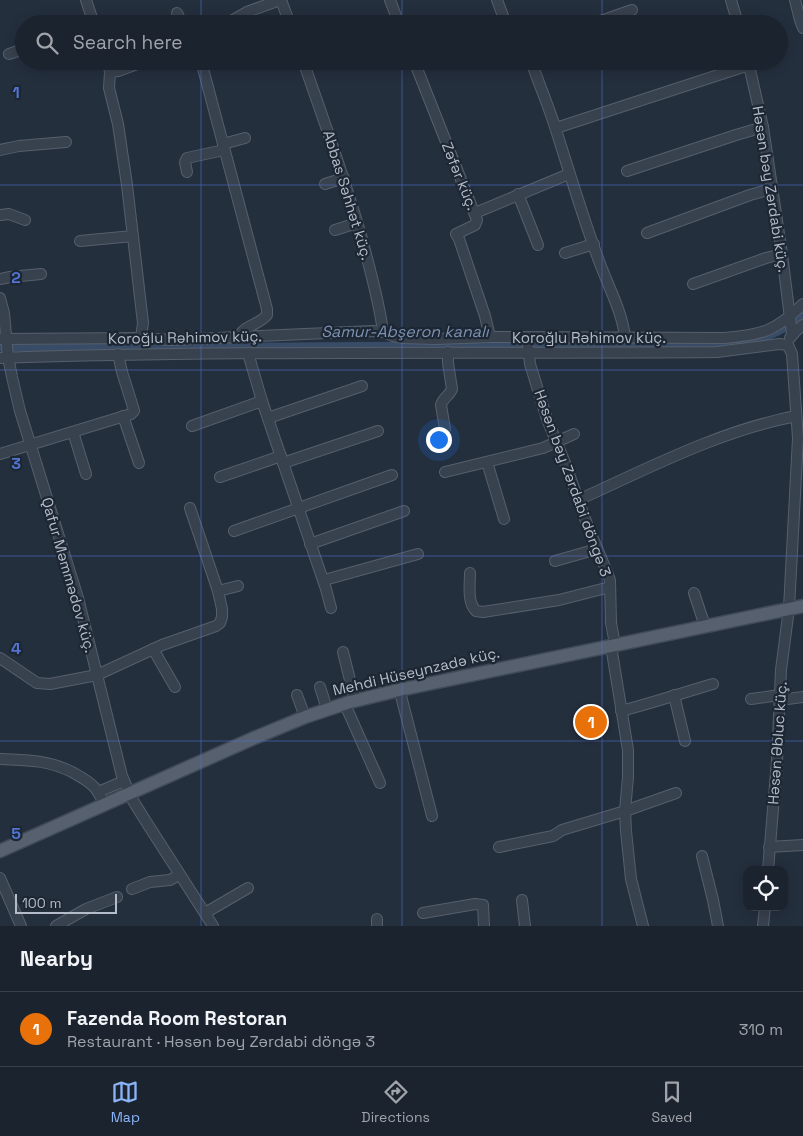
<!DOCTYPE html>
<html lang="en">
<head>
<meta charset="utf-8">
<style>
	body { margin:0; font-family:"Space Grotesk",sans-serif; background:#242b36; color:#f1f3f6 }
	.controls { position:absolute; right:15px; bottom:15px; display:grid; overflow:hidden; border-radius:10px; box-shadow:0 2px 12px #0003 }
	.controls button { width:45px; height:45px; display:grid; place-items:center; padding:0; border:0; border-bottom:1px solid #39404a; background:#1b232e; color:#f1f3f6; font:25px sans-serif }
	.scale { position:absolute; left:15px; bottom:12px; width:102px; box-sizing:border-box; padding-left:5px; border:2px solid #b4bcc9; border-top:0; font-size:14px; line-height:18px; white-space:nowrap; color:#b4bcc9; -webkit-text-stroke:4px #1d2633; paint-order:stroke }
	.you { position:absolute; left:438px; top:439px; width:18px; height:18px; margin:-12px; border:4px solid #fff; border-radius:50%; background:#1a73e8; box-shadow:0 0 0 8px #1a73e833 }
	.badge { display:grid; place-items:center; width:32px; height:32px; border-radius:50%; background:#8ab4f8; color:#fff; font-size:16px; font-weight:700 }
	.pin { position:absolute; translate:-50% -50%; border:2px solid #fff; box-shadow:0 1px 5px #0006 }
	.list { margin:0; padding:0; list-style:none }
	h2 { display:flex; justify-content:space-between; align-items:center; height:65px; margin:0; padding:0 20px; font-size:21px }
	h2 small { font-size:16px; font-weight:400; color:#a0a4aa }
	.list li { display:grid; grid-template-columns:32px 1fr auto; gap:15px; align-items:center; box-sizing:border-box; height:75px; padding:0 20px; border-top:1px solid #39404a }
	.list b { display:block; font-size:19px; white-space:nowrap }
	.list p { margin:0; font-size:16px; white-space:nowrap; color:#a0a4aa }
	.list em { font-size:16px; font-style:normal; color:#a0a4aa }
	.icon { flex:none; width:28px; height:28px; fill:none; stroke:currentColor; stroke-width:2; stroke-linecap:round; stroke-linejoin:round }
	.map { position:relative; flex:none; width:803px; height:926px; overflow:hidden }
	.search { position:absolute; background:#1b232e; box-shadow:0 2px 12px #0003; left:15px; right:15px; top:15px; height:55px; display:flex; align-items:center; gap:12px; box-sizing:border-box; padding:0 18px; border-radius:28px; color:#a0a4aa; font-size:19px }
	.sheet { height:140px; background:#1b232e }
	nav { display:flex; justify-content:space-around; align-items:center; box-sizing:border-box; height:70px; border-top:1px solid #39404a; background:#1b232e; font-size:14px; color:#a0a4aa }
	nav a { display:grid; justify-items:center; gap:2px }
	nav .on { color:#8ab4f8 }
	.map>svg:first-child { display:block }
</style>
</head>
<body>
<div class="map">
<svg width="803" height="926" viewBox="0 0 803 926">
	<rect width="100%" height="100%" fill="#242f3e"/>
	<g fill="none" stroke-linecap="round" stroke-linejoin="round">
		<path stroke="#394c67" stroke-width="7" d="M 0,348 L 731,343 C 737,343 744,343 751,341 C 769,338 790,328 803,314"/>
		<g stroke="#565f6c" stroke-width="12">
			<g id="minor">
				<polyline points="86,0 94,24"/>
				<polyline points="281,0 290,24"/>
				<polyline points="390,0 399,24"/>
				<polyline points="497,0 506,24"/>
				<polyline points="731,0 738,24"/>
				<polyline points="795,0 800,20 803,28"/>
				<polyline points="177,13 182,24"/>
				<polyline points="226,24 247,12 280,0"/>
				<polyline points="592,24 632,10"/>
				<polyline points="9,54 24,49"/>
				<polyline points="108,61 110,72 109,88 118,124 127,185 143,323 141,338"/>
				<path d="M 201,61 L 267,309 L 267,315 C 259,325 244,325 239,337"/>
				<path d="M 303,61 C 324,120 345,179 362,239 C 370,270 379,300 383,332"/>
				<polyline points="414,61 477,220 475,225 456,234 459,239 485,316 490,337"/>
				<path d="M 531,61 C 539,84 549,107 556,130 C 570,174 583,218 599,261 C 608,286 622,311 625,337"/>
				<polyline points="748,61 763,127 782,254 792,334"/>
				<polyline points="110,72 118,71 145,61"/>
				<polyline points="556,128 749,65"/>
				<polyline points="223,144 245,138"/>
				<polyline points="0,150 19,146 66,142"/>
				<polyline points="627,171 736,135 763,127"/>
				<polyline points="187,172 185,162 187,158 224,150"/>
				<polyline points="325,184 344,178"/>
				<polyline points="518,194 538,245"/>
				<polyline points="475,213 569,174"/>
				<polyline points="0,215 9,214 25,220"/>
				<polyline points="335,230 357,223"/>
				<polyline points="647,233 750,195 771,189"/>
				<polyline points="80,241 133,236"/>
				<polyline points="565,253 594,244"/>
				<polyline points="0,279 10,277 41,274"/>
				<polyline points="693,284 766,258 782,254"/>
				<polyline points="0,298 4,313 8,357 12,377 20,411 78,598 122,776 132,799 145,820 213,926"/>
				<polyline points="790,338 796,331 803,325"/>
				<path d="M 0,339 L 141,338 L 171,340 L 193,339 L 373,331 L 383,332 L 393,336 L 403,338 L 435,339 L 490,337 L 724,338 C 762,335 776,331 803,304"/>
				<polyline points="528,345 530,364 547,419 565,463 587,524 607,572 610,580 611,623 615,644"/>
				<polyline points="788,345 792,354 798,438 789,608"/>
				<polyline points="248,353 262,401 326,589 331,608"/>
				<path d="M 0,358 C 239,350 478,354 717,352 L 779,344 L 788,345"/>
				<polyline points="123,416 139,463"/>
				<polyline points="268,418 362,386"/>
				<polyline points="192,426 262,401"/>
				<path d="M 445,429 L 441,405 C 443,398 450,395 452,389 L 448,363 L 448,352"/>
				<polyline points="73,432 86,474"/>
				<polyline points="0,454 131,414 134,411 133,407 122,372 118,354"/>
				<polyline points="487,462 504,519"/>
				<polyline points="283,463 378,431"/>
				<polyline points="445,472 543,448 574,434"/>
				<polyline points="220,477 281,456"/>
				<path d="M 578,500 C 649,468 719,431 796,416"/>
				<polyline points="234,531 392,475"/>
				<polyline points="310,544 404,511"/>
				<polyline points="555,561 597,549"/>
				<path d="M 470,573 C 470,585 467,602 476,611 L 483,612 L 559,600 L 610,587"/>
				<polyline points="328,579 418,554"/>
				<polyline points="218,591 238,586"/>
				<polyline points="694,593 705,626"/>
				<polyline points="153,649 175,687"/>
				<polyline points="343,652 355,700"/>
				<polyline points="612,652 628,750 628,777 625,811 626,831 631,879 643,926"/>
				<polyline points="0,658 37,683 50,684 97,675 162,645 216,626 220,623 222,617 222,609 218,591 190,508"/>
				<polyline points="320,687 327,709"/>
				<polyline points="297,695 305,717"/>
				<polyline points="674,695 685,741"/>
				<polyline points="401,696 432,816"/>
				<polyline points="751,699 780,695"/>
				<polyline points="780,700 803,697"/>
				<polyline points="347,709 380,783"/>
				<path d="M 621,711 C 652,703 682,693 713,684"/>
				<path d="M 0,759 C 27,760 48,760 72,772 C 81,777 89,781 95,788 C 99,793 102,799 105,805"/>
				<polyline points="98,792 124,781"/>
				<polyline points="499,847 553,836 562,830 625,811 676,793"/>
				<polyline points="769,847 803,845"/>
				<polyline points="702,856 713,900 718,926"/>
				<polyline points="768,870 777,761 781,670 788,616"/>
				<polyline points="0,878 21,926"/>
				<polyline points="132,889 150,882 170,880 179,875"/>
				<polyline points="522,900 525,926"/>
				<polyline points="205,913 248,888"/>
				<polyline points="423,913 475,904 483,905 484,926"/>
				<polyline points="377,919 377,926"/>
				<polyline points="56,926 86,909 117,897"/>
				<polyline points="763,926 765,907"/>
			</g>
		</g>
		<g stroke="#414a57" stroke-width="15">
			<polyline id="major" points="0,851 254,738 305,717 350,702 399,690 803,606"/>
		</g>
		<use href="#minor" stroke="#38414e" stroke-width="10"/>
		<use href="#major" stroke="#56606e" stroke-width="12"/>
	</g>
	<path fill="none" stroke="#5274d3" stroke-width="1" stroke-opacity="0.55" d="M 201,0 L 201,24M 402,0 L 402,24M 602,0 L 602,24M 201,61 L 201,926M 402,61 L 402,926M 602,61 L 602,926M 0,185 L 803,185M 0,370 L 803,370M 0,556 L 803,556M 0,741 L 803,741"/>
	<g text-anchor="middle" dominant-baseline="central" stroke-width="4.5" stroke-linejoin="round" paint-order="stroke">
		<g font-size="15" fill="#b4bcc9" stroke="#1d2633">
			<text transform="translate(460 176) rotate(68)">Zəfər küç.</text>
			<text transform="translate(771 189) rotate(81)">Həsən bəy Zərdabi küç.</text>
			<text transform="translate(348 195) rotate(73)">Abbas Səhhət küç.</text>
			<text transform="translate(185 337) rotate(-1)">Koroğlu Rəhimov küç.</text>
			<text x="589" y="337">Koroğlu Rəhimov küç.</text>
			<text transform="translate(573 483) rotate(70)">Həsən bəy Zərdabi döngə 3</text>
			<text transform="translate(69 575) rotate(74)">Qafur Məmmədov küç.</text>
			<text transform="translate(416 671) rotate(-13)">Mehdi Hüseynzadə küç.</text>
			<text transform="translate(777 743) rotate(-86)">Həsən Əbluc küç.</text>
		</g>
		<g font-size="16" font-style="italic" fill="#7c92b1" stroke="#1d2633">
			<text x="405" y="331">Samur-Abşeron kanalı</text>
		</g>
	</g>
	<g font-size="16" text-anchor="middle" font-weight="bold" fill="#5274d3" stroke="#1d2633" stroke-width="4.5" stroke-linejoin="round" paint-order="stroke">
		<text x="16" y="98">1</text>
		<text x="16" y="283">2</text>
		<text x="16" y="469">3</text>
		<text x="16" y="654">4</text>
		<text x="16" y="839">5</text>
	</g>
</svg>
<div class="controls">
<button><svg class="icon" aria-label="locate" viewBox="0 0 24 24"><circle cx="12" cy="12" r="6"/><path d="M12 2v4M12 18v4M2 12h4M18 12h4"/></svg></button>
</div>
<div class="scale">100 m</div>
<div class="you"></div>
<div class="pin badge" style="left:591px;top:722px;background:#e8710a">1</div>
<div class="search"><svg class="icon" aria-label="search" viewBox="0 0 24 24"><circle cx="10" cy="10" r="6"/><path d="M15 15l6 6"/></svg>Search here</div>
</div>
<section class="sheet">
<h2>Nearby<small></small></h2>
<ul class="list">
<li><span class="badge" style="background:#e8710a">1</span><div><b>Fazenda Room Restoran</b><p>Restaurant · Həsən bəy Zərdabi döngə 3</p></div><em>310 m</em></li>
</ul>
</section>
<nav>
<a class="on"><svg class="icon" aria-label="map" viewBox="0 0 24 24"><path d="M3 6l6-2 6 2 6-2v14l-6 2-6-2-6 2zM9 4v14M15 6v14"/></svg>Map</a>
<a><svg class="icon" aria-label="directions" viewBox="0 0 24 24"><path d="M12 3l9 9-9 9-9-9zM9 14v-3h6M13 9l2 2-2 2"/></svg>Directions</a>
<a><svg class="icon" aria-label="saved" viewBox="0 0 24 24"><path d="M7 4h10v16l-5-4-5 4z"/></svg>Saved</a>
</nav>
</body>
</html>
